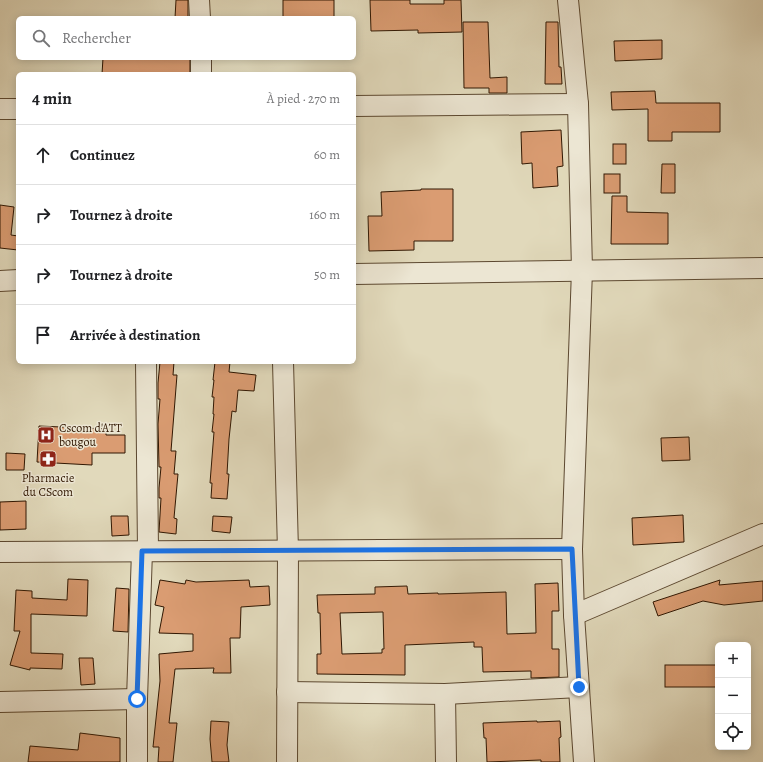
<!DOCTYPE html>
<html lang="fr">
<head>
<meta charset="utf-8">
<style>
	body { margin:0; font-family:Alegreya,serif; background:#f6f6f6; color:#202124 }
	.controls { position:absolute; right:12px; bottom:12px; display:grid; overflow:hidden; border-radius:6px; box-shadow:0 2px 10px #0003 }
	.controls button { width:36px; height:36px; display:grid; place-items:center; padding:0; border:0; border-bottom:1px solid #e0e0e0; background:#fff; color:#202124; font:20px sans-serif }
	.stop { position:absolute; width:12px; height:12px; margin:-9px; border:3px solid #1a73e8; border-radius:50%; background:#fff }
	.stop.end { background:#1a73e8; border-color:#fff; box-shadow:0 1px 4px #0008 }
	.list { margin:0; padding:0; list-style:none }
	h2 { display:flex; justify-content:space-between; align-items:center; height:52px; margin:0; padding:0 16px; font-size:17px }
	h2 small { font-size:13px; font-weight:400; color:#757577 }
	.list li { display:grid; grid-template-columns:26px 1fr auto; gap:12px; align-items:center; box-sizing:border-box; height:60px; padding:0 16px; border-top:1px solid #e0e0e0 }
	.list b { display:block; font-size:15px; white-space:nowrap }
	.list em { font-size:13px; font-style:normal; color:#757577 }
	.icon { flex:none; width:22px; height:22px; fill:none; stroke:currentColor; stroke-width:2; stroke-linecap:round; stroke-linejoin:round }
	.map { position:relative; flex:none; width:763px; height:762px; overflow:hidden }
	.search { position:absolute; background:#fff; box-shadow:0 2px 10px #0003; left:16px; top:16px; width:340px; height:44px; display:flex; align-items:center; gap:10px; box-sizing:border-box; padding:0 14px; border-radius:6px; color:#757577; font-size:15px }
	.panel { position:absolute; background:#fff; box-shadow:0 2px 10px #0003; left:16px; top:72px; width:340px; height:292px; border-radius:6px }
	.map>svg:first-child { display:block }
</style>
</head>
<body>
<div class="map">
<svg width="763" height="762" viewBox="0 0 763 762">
	<rect width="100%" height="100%" fill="#e1d9bb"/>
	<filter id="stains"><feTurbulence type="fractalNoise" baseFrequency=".005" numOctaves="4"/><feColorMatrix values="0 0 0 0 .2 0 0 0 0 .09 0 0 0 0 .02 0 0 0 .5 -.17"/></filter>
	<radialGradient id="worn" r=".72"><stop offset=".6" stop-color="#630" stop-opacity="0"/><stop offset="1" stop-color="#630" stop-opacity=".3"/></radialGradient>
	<g fill="#da9c72" stroke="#301702" fill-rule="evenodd">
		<polygon points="176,0 188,0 188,18 175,18"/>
		<rect x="283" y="0" width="51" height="18"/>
		<polygon points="370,0 410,0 410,4 444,4 444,0 461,0 462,32 418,33 418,30 371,31"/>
		<polygon points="463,22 488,22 490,78 507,77 507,93 489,93 489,88 464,88"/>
		<polygon points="546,22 558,22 559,67 561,67 562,84 545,84"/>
		<polygon points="662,40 662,59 615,61 614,41"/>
		<polygon points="103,58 190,58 190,74 102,74"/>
		<polygon points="655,91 656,103 720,103 720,132 672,132 672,141 648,141 648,109 612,110 611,92"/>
		<polygon points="561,130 563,166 557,167 558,186 533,188 532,163 522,164 521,132"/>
		<rect x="613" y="144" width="13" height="20"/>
		<polygon points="662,164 675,164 675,193 661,193"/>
		<rect x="604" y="174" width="16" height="19"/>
		<polygon points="421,189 453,189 453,241 414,241 414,250 369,251 368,216 382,216 381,192 421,190"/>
		<polygon points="612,196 627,196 627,212 668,213 668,244 611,244"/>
		<polygon points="0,205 14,207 11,235 18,236 18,250 0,248"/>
		<polygon points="160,362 174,362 173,375 177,375 171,451 176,451 174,474 178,474 174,518 177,519 176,534 159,532 161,498 159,498 159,488 161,467 159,467 158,424 160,399 158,399 158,383"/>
		<polygon points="215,362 230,362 229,372 256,375 254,391 238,390 236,412 232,411 229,439 227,474 229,474 227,499 211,498 212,483 210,483 214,432 212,432 214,414 213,414 214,397 212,397 214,380 213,380"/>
		<polygon points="39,426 106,429 106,435 125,435 125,453 92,453 92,465 37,462"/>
		<polygon points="689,437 690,460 662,461 661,438"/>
		<polygon points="6,453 25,454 24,470 6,470"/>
		<polygon points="26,501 26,529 0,530 0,502"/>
		<polygon points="683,515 684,542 633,545 632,518"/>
		<polygon points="111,516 128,516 129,535 112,536"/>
		<polygon points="213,516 232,517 230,533 212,531"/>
		<polygon points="68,579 88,580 87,616 31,614 31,653 63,654 62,669 30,668 30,670 10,665 20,631 14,631 16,590 32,591 32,598 67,600"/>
		<polygon points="160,580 185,584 186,580 196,582 249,580 250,587 269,586 270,605 241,607 240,638 230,638 231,673 213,673 214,668 175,669 169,723 177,723 173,762 158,762 159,747 153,747 160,681 159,654 193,651 193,634 159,633 164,607 155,605"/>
		<polygon points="720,580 719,585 763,581 763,601 724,605 703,601 658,616 653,602"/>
		<path d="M 558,583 L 559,611 L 552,611 L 552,649 L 559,649 L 559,677 L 531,678 L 531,671 L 483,672 L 482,647 L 474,647 L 474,642 L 405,645 L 405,675 L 317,674 L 317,654 L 321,654 L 320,613 L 318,613 L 317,595 L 375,594 L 375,587 L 407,586 L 408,594 L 438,593 L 438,594 L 506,592 L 507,634 L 536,633 L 535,584 ZM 383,612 L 384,649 L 382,649 L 382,653 L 342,654 L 340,613 Z"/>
		<polygon points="116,588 129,589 128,632 113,631"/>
		<polygon points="79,658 93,658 95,684 81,685"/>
		<rect x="665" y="665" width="53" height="22"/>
		<polygon points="211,721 229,722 227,745 229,762 212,762 210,739"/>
		<polygon points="537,721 537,722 560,721 561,737 559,738 560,762 541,762 541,760 487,762 486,738 484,738 483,723"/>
		<polygon points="80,733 120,738 120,762 28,762 30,746 78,750"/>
	</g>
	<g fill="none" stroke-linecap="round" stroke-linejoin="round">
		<g stroke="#5c4830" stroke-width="22">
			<g id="minor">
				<polyline points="199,0 200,18"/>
				<polyline points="568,0 578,104 582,270 572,549 574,615 584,762"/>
				<polyline points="201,58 201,74"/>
				<polyline points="354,106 578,104"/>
				<polyline points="0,109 18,109"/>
				<polyline points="354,274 763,268"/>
				<polyline points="0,281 18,280"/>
				<polyline points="146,362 148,551"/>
				<polyline points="283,362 288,551 287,762"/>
				<polyline points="0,552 572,549"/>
				<polyline points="574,615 763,534"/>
				<polyline points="287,692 445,694 579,687"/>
				<polyline points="445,694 446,762"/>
				<polyline points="0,702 137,699"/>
				<polyline points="137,762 137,699 142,551"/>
			</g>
		</g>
		<use href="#minor" stroke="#ece6d3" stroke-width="20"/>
	</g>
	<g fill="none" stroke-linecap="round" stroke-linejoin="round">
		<polyline stroke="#1a73e8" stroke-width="5" points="137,699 142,551 572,549 579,687"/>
	</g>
	<defs>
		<g id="hospital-square" transform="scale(0.9)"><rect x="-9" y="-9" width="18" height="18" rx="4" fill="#8f2418" stroke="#ece6d3"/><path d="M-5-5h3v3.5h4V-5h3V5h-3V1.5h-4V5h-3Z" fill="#fff"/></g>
		<g id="pharmacy-square" transform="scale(0.9)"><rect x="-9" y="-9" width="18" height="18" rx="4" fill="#8f2418" stroke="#ece6d3"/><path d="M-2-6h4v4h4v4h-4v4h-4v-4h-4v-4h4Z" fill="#fff"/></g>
	</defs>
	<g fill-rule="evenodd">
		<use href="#hospital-square" x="46" y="435"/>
		<use href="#pharmacy-square" x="48" y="459"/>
	</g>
	<g text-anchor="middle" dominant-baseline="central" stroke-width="3" stroke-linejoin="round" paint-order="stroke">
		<g font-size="12" fill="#301702" stroke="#ece6d3" text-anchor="start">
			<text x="59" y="428">Cscom d'ATT<tspan x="59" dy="14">bougou</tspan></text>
			<text x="48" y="478" text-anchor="middle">Pharmacie<tspan x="48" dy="14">du CScom</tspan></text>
		</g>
	</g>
	<rect width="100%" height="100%" filter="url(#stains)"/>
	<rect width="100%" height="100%" fill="url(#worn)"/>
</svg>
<div class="controls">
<button>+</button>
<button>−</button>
<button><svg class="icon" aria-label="locate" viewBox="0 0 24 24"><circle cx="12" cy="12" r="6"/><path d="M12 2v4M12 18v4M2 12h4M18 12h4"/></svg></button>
</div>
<div class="stop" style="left:137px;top:699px"></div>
<div class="stop end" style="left:579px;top:687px"></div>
<div class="search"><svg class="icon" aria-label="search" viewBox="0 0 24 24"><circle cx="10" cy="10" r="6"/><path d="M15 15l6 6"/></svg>Rechercher</div>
<section class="panel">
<h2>4 min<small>À pied · 270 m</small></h2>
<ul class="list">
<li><svg class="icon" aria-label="ahead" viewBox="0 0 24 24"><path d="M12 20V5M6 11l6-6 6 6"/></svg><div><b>Continuez</b></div><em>60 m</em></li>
<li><svg class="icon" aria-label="right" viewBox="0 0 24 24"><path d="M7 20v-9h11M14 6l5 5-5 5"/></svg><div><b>Tournez à droite</b></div><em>160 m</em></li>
<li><svg class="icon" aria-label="right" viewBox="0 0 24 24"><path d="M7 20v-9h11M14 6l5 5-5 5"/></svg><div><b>Tournez à droite</b></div><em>50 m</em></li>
<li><svg class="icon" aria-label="arrive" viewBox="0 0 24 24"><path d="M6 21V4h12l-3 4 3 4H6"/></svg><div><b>Arrivée à destination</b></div></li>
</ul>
</section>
</div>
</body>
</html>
